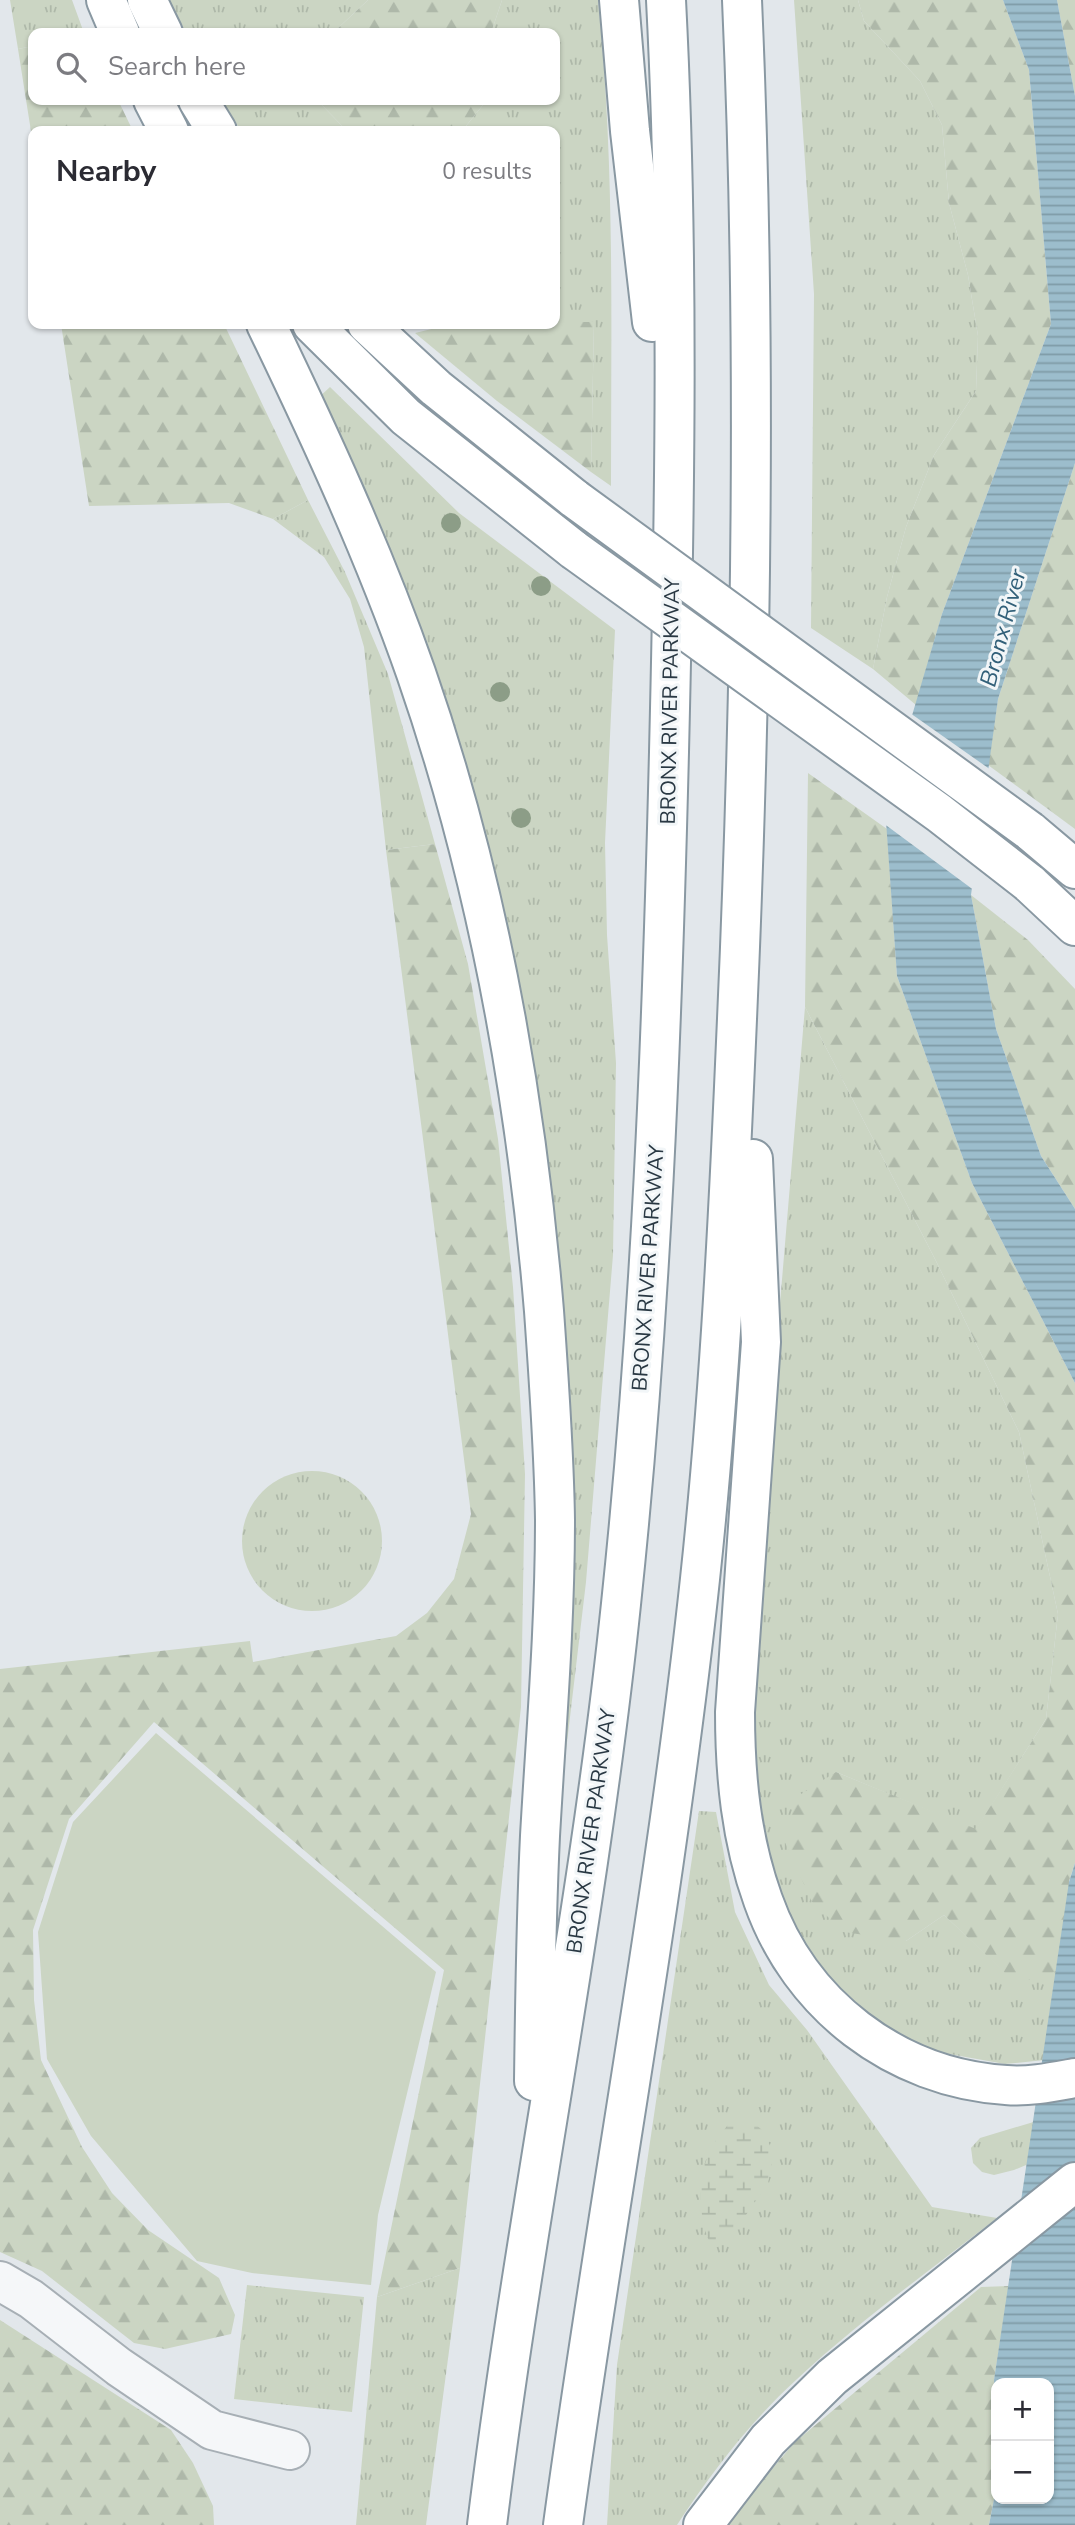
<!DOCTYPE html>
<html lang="en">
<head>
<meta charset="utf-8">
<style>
	body { margin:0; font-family:"Nunito Sans",sans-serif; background:#f7f7f7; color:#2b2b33 }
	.controls { position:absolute; right:21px; bottom:21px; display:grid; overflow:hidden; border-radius:14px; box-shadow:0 2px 5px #0004 }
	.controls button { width:63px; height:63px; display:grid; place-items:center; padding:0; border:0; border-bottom:2px solid #e1e1e2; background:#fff; color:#2b2b33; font:35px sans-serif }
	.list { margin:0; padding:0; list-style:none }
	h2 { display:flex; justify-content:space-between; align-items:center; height:91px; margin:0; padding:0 28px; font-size:30px }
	h2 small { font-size:23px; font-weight:400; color:#7c7c81 }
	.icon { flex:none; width:38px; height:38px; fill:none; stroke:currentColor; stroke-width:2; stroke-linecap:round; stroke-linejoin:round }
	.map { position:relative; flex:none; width:1075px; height:2525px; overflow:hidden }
	.search { position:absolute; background:#fff; box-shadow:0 2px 5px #0004; left:28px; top:28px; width:532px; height:77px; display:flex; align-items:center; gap:18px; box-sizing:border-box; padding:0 24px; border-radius:14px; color:#7c7c81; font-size:26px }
	.panel { position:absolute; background:#fff; box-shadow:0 2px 5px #0004; left:28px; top:126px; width:532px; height:203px; border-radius:14px }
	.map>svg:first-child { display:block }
</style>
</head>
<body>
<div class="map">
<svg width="1075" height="2525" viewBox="0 0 1075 2525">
	<defs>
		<pattern id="grass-tufts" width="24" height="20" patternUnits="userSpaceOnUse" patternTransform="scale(1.75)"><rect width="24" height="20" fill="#cbd5c3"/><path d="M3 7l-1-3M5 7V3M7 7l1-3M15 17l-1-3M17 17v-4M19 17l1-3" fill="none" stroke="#aeb8a9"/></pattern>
		<pattern id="forest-firs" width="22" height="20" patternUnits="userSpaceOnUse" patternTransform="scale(1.75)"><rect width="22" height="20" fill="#cbd5c3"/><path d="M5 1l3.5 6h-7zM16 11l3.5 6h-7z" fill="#aeb8a9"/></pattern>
		<pattern id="wetland-marsh" width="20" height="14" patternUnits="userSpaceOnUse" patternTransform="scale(1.75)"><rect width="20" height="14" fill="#cbd5c3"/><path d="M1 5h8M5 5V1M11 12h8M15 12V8" fill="none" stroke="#aeb8a9"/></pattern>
		<pattern id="water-rules" width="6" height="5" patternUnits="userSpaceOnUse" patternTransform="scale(1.75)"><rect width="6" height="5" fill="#9cbdcc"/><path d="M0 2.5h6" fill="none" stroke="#7f9ba7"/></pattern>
	</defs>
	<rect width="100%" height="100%" fill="#e2e7eb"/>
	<g fill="url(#grass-tufts)">
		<polygon points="10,0 72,0 84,33 33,33 33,46 18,49"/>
		<polygon points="169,0 368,0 337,29 335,33 186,33"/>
		<path d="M 502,0 L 598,0 C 615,162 611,324 611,486 L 591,472 L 594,323 L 555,322 L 555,131 L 462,131 L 487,100 L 555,100 L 555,33 L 491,33 Z"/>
		<polygon points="794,0 858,0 864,21 920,81 942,125 949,203 968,275 978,336 976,391 934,455 906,527 887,597 873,669 811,628 814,294"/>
		<polygon points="222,100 317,100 347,131 241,131"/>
		<polygon points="330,387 459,513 615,630 605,843 607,935 616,1063 613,1255 586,1582 555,1844 545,1159 316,400"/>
		<polygon points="308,500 345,572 388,674 435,844 386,850 364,647 350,599 324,557 273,519"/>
		<polygon points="805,1007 936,1261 1019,1432 1058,1614 1046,1719 976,1830 836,1772 906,1941 944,1915 1007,1974 1075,1959 1064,2058 1005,2064 921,2049 856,2009 805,1951 781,1892 755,1812 750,1717 759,1552"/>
		<circle cx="312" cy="1541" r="70"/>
		<path d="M 699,1811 L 716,1812 L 735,1912 L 769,1985 L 807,2030 L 932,2207 L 997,2218 C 929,2271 858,2322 796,2380 C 750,2422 711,2473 677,2525 L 607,2525 L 617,2365 Z"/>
		<polygon points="1070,2111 1038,2160 1014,2170 994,2175 982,2172 973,2163 971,2148 980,2138"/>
		<polygon points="460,2268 426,2525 356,2525 377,2297"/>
		<polygon points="247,2285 364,2297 352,2412 234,2399"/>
	</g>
	<g fill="url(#forest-firs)">
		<polygon points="368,0 502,0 491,33 335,33 337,29"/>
		<polygon points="858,0 1003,0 1029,70 1051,324 942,614 916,705 873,669 887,597 906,527 934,455 976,391 978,336 968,275 949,203 942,125 920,81 864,21"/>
		<polygon points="1057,0 1075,0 1075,96"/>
		<polygon points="33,46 33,100 118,100 133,131 33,131 33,144 18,49"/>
		<polygon points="317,100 487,100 462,131 347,131"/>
		<polygon points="555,322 594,322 591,472 497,401 415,333 452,324"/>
		<polygon points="61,324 224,324 308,500 273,519 229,503 89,506"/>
		<polygon points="1075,463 1075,829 988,765 998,699"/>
		<polygon points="808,773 887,829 897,976 972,1183 1075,1383 1075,1863 1069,1881 1075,1959 1038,1982 1006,1974 944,1915 906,1941 844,1932 812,1902 783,1838 798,1796 836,1772 976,1829 1046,1719 1058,1614 1019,1432 936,1261 805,1007"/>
		<polygon points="435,844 468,964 498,1139 513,1287 525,1474 521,1707 460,2268 377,2297 444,1970 154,1722 69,1819 33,1930 34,2000 41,2060 82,2147 112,2193 148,2230 219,2278 235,2315 231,2334 165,2349 134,2343 42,2271 0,2252 0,1669 250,1641 253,1662 396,1636 427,1613 454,1579 471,1514 386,850"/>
		<polygon points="971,895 1028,940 1075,989 1075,1209 1041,1156 996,1029"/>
		<polygon points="1009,2286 994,2380 996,2489 989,2525 724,2525 795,2442 981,2287"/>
		<polygon points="0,2320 171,2430 193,2463 213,2506 214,2525 0,2525"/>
	</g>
	<path fill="url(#wetland-marsh)" d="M 748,2117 L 763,2131 L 774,2154 L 768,2183 L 735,2231 L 719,2244 L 709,2241 C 697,2212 697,2174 713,2145 C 719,2135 727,2127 733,2118 Z"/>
	<polygon fill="#cbd5c3" points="156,1733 436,1972 378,2215 371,2285 252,2273 197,2261 91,2136 47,2059 38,1932 73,1822"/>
	<g fill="url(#water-rules)">
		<polygon points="1003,0 1057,0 1075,96 1075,463 998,699 971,895 996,1029 1041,1156 1075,1209 1075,1383 972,1183 897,976 885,807 942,614 1051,324 1029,70"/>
		<polygon points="1075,1863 1075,2525 989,2525 996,2489 996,2499 1049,2499 1049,2383 996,2383 996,2423 994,2380 1069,1882"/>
	</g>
	<polygon fill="#e2e7eb" points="910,713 991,770 975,891 883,823 882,807"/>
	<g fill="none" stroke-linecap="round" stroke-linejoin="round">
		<g stroke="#a7afb5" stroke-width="42">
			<polyline id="minor" points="0,2281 31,2299 119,2367 212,2430 290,2450"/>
		</g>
		<g stroke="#8998a2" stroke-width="42">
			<g id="highway">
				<polyline points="106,0 120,33"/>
				<polyline points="147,0 163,33"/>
				<polyline points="619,0 630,131 652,322"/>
				<polyline points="153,100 169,131"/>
				<polyline points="198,100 217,131"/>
				<path d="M 266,324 C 321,438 374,553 416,673 C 488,880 526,1094 544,1311 C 549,1381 554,1450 555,1520 C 555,1626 546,1731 540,1836 C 536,1918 535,2000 534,2081"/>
				<polyline points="312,324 406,417 574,550"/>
				<polyline points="367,324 436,388 575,499"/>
				<polyline points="1030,831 1075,869"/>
				<polyline points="1029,883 1075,926"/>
				<path d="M 753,1159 L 761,1342 L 735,1712 C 735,1776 741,1839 763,1900 C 800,2005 895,2078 1006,2085 C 1029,2087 1053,2082 1075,2078"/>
				<path d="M 487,2525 C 525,2217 589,1913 621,1604 C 651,1321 662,1037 669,752 C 675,501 679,250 666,0"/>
				<path d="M 563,2525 C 606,2209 666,1896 700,1579 C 720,1393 729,1206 737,1019 C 752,680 757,339 742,0"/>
				<polyline points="703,2525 768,2440 832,2377 1075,2182"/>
			</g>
		</g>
		<use href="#minor" stroke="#f5f7f9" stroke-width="38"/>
		<use href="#highway" stroke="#fff" stroke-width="38"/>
		<g stroke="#8998a2" stroke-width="42" stroke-linecap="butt">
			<g id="highway-bridge">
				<polyline points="575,499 1030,831"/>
				<polyline points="574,550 939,813 1029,883"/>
			</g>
		</g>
		<use href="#highway-bridge" stroke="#fff" stroke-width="38"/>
	</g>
	<g fill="#8c9d87">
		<circle cx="451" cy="523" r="10"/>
		<circle cx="541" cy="586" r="10"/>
		<circle cx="500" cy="692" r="10"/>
		<circle cx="521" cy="818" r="10"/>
	</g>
	<g text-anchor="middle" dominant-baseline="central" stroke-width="6" stroke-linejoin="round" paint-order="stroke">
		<g font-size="21" fill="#293843" stroke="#f2f6f8">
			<text transform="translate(670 701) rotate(-89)">BRONX RIVER PARKWAY</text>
			<text transform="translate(648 1268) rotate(-86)">BRONX RIVER PARKWAY</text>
			<text transform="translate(591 1831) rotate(-82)">BRONX RIVER PARKWAY</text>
		</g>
		<g font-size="23" font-style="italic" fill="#326079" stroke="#f2f6f8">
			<text transform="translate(1003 628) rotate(-75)">Bronx River</text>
		</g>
	</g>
</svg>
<div class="controls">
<button>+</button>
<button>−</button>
</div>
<div class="search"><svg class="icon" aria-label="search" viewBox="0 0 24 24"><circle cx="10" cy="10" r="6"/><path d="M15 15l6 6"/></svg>Search here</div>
<section class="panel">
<h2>Nearby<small>0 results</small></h2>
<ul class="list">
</ul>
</section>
</div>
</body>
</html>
